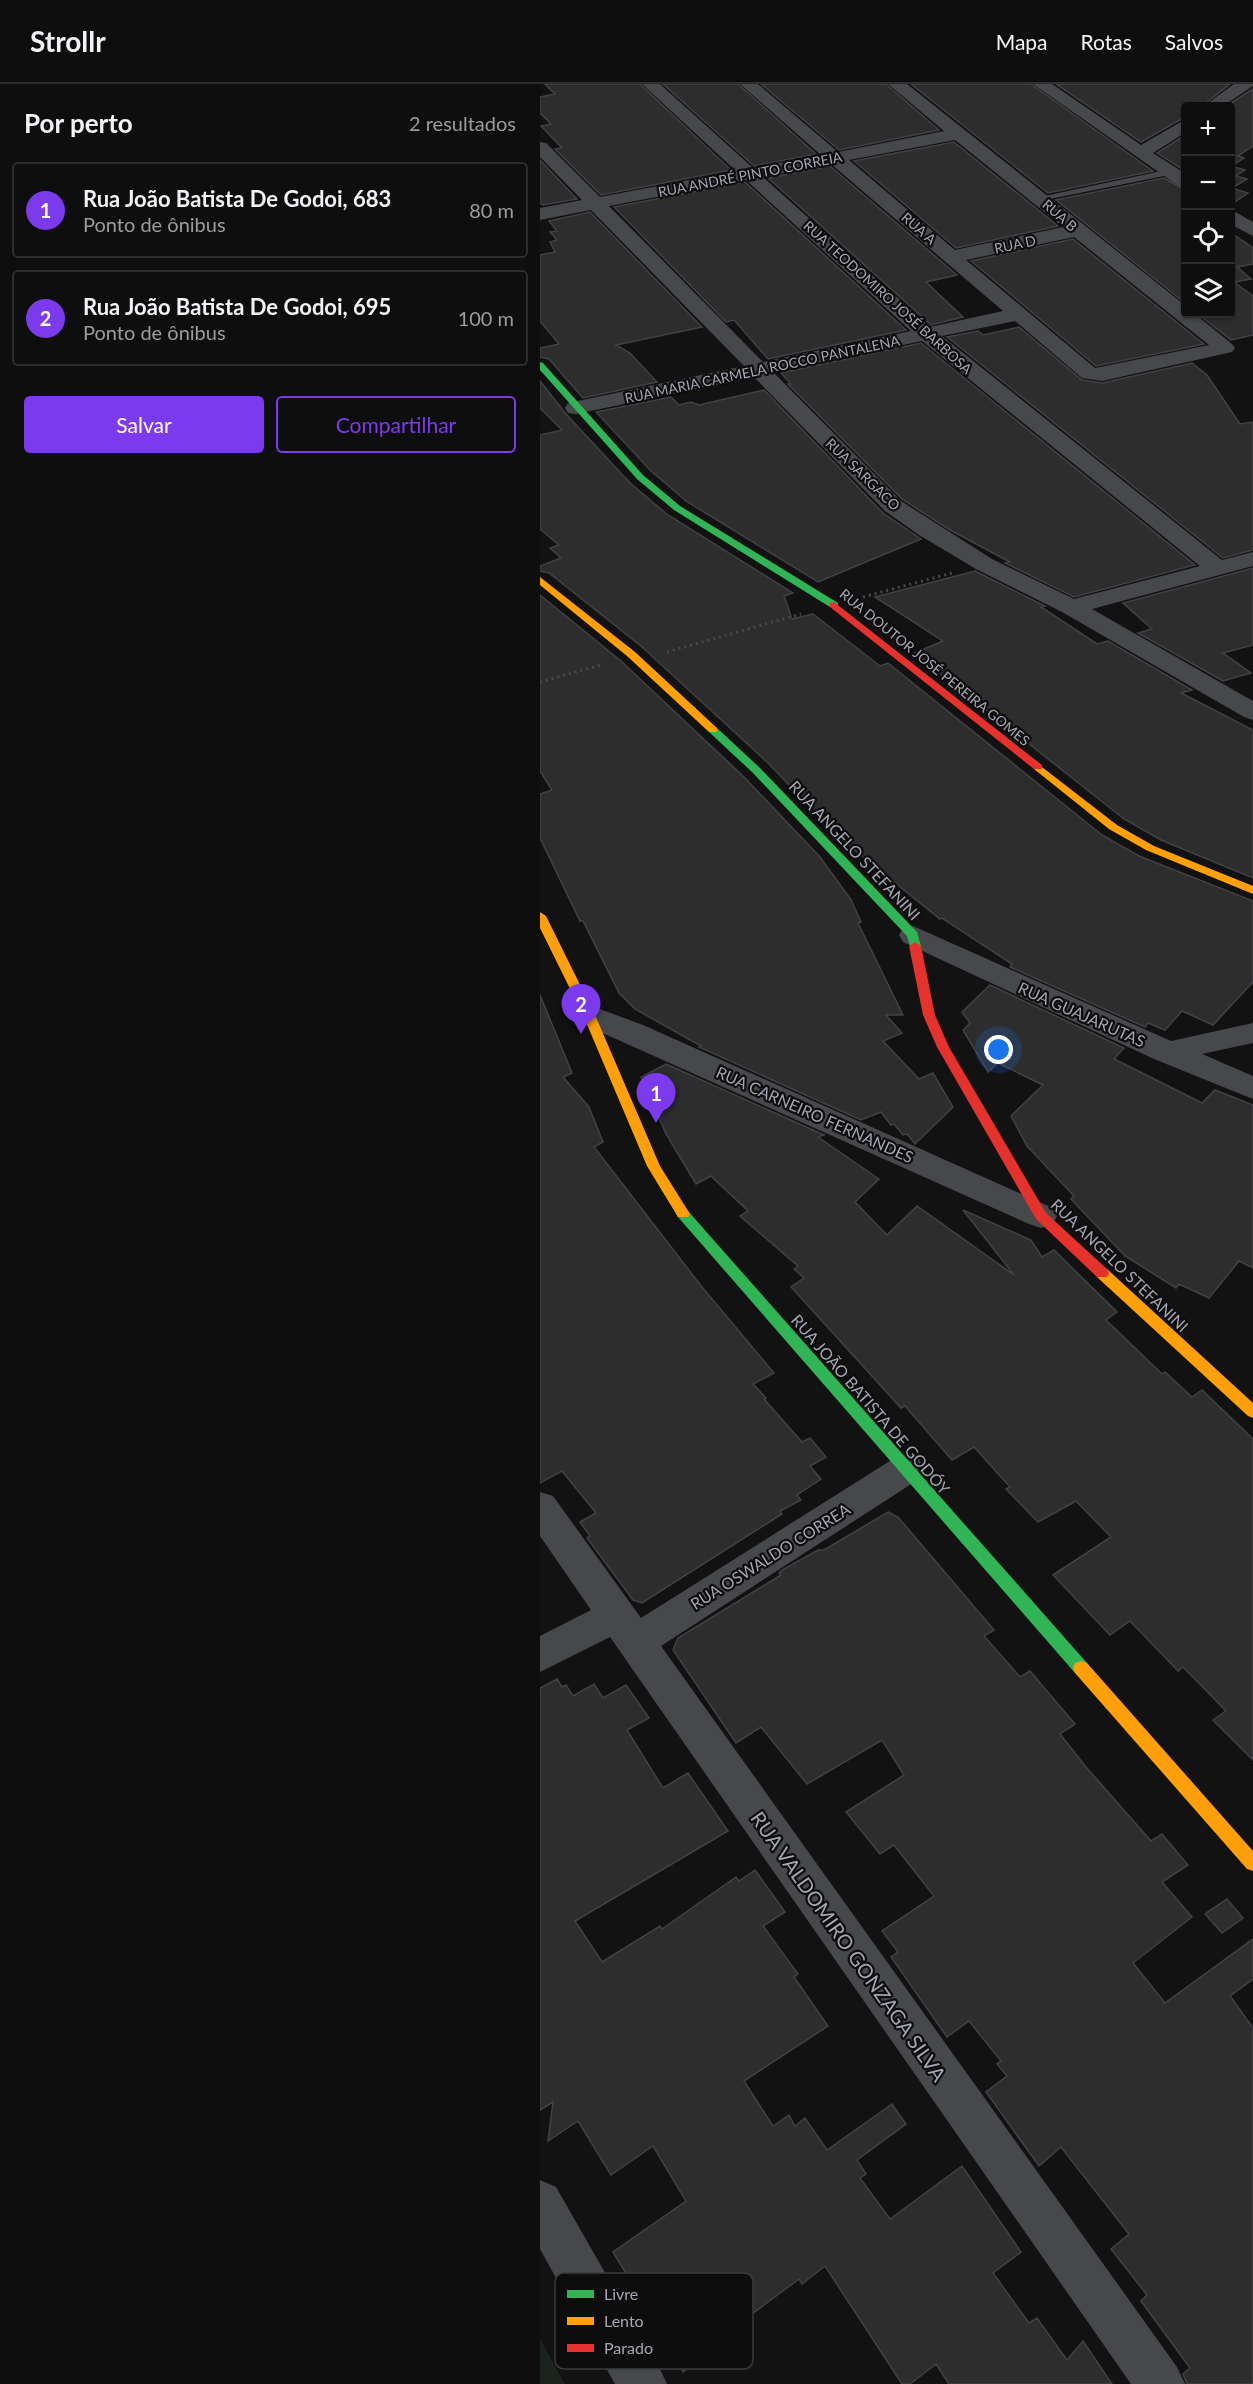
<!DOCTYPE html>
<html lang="pt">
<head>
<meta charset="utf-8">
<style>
	body { margin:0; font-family:Lato,sans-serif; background:#1c1c1c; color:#f1f3f6 }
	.controls { position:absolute; right:18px; top:18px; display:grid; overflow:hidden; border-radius:6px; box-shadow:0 2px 4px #0004 }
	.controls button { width:54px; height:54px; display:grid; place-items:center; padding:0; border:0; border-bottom:2px solid #2e2e2e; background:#0e0e0e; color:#f1f3f6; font:30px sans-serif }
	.you { position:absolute; left:459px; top:966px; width:21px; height:21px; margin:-15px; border:4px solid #fff; border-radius:50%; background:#1a73e8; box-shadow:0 0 0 9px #1a73e833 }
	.badge { display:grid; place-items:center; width:39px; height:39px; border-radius:50%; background:#7c3aed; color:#fff; font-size:20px; font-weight:700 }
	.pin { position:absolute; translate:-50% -50px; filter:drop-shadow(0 2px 3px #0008) }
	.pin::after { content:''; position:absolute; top:32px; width:21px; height:18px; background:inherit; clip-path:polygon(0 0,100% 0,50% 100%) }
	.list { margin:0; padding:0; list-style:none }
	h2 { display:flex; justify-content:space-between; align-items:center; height:78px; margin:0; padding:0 24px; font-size:26px }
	h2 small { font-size:20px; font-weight:400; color:#9b9c9e }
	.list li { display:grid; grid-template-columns:39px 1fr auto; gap:18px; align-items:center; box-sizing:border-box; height:96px; margin:0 12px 12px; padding:0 12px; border:2px solid #2e2e2e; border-radius:6px }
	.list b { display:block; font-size:22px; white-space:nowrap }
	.list p { margin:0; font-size:20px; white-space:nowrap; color:#9b9c9e }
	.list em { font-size:20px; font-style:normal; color:#9b9c9e }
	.actions { display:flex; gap:12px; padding:18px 24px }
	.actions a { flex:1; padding:14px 0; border:2px solid #7c3aed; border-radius:6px; text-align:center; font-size:21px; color:#7c3aed }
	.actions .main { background:#7c3aed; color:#fff }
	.icon { flex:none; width:33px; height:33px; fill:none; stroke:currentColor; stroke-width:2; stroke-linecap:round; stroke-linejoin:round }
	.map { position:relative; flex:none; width:713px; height:2300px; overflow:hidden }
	header { display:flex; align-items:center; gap:36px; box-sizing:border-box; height:84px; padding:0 30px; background:#0e0e0e; border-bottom:2px solid #2e2e2e }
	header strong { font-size:28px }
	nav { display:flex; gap:33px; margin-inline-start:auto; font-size:21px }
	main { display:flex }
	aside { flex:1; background:#0e0e0e }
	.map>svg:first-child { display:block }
</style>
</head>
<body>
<header>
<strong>Strollr</strong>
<nav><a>Mapa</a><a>Rotas</a><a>Salvos</a></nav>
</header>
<main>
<aside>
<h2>Por perto<small>2 resultados</small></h2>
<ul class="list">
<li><span class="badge">1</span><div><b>Rua João Batista De Godoi, 683</b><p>Ponto de ônibus</p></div><em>80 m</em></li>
<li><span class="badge">2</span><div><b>Rua João Batista De Godoi, 695</b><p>Ponto de ônibus</p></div><em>100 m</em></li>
</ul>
<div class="actions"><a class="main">Salvar</a><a>Compartilhar</a></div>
</aside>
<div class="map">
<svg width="713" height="2300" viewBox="0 0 713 2300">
	<rect width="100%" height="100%" fill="#121213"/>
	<polygon fill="#1c231e" points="0,2255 25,2300 0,2300"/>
	<g fill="#2d2d2e" stroke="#424246" stroke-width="1.5">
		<polygon points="5,0 100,0 191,86 61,111 15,65 22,64 1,42 11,40 0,29 0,13 15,10"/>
		<polygon points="123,0 198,0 276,70 214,82"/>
		<polygon points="221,0 346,0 399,46 299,66"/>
		<polygon points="371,0 491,0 613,87 508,109"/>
		<polygon points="516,0 690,0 662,22 645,22 645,33 601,58"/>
		<polygon points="713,5 713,62 698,72 704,74 691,82 705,86 696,92 707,95 692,104 708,109 690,121 690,22 686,22"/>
		<polygon points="645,51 645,87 617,69"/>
		<polygon points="414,58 518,142 416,164 314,77"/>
		<polygon points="0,76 37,115 3,121 0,119"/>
		<polygon points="290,82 417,191 386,198 423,233 391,241 228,94"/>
		<polygon points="624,94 645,106 645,219 516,116"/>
		<polygon points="205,98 366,246 228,275 194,236 186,238 74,123"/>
		<polygon points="50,128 162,243 76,261 90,269 117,298 43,314 9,275 0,273 0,264 19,260 0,237 0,171 15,168 10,158 17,156 10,148 17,147 9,137"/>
		<polygon points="690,148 713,164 713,180 697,183 711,195 694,198 713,212 713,251 691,256 658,230 690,230"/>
		<polygon points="533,155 664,260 556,282 431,177"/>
		<polygon points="479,243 542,296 562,299 652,279 667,291 700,340 713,338 713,466 683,474 407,253 438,247 443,251"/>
		<polygon points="381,259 655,481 534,513 465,479 470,478 410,446 362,415 248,300 251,300 241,289"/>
		<polygon points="0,297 26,330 90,399 128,431 253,509 244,512 252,535 273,530 340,582 348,579 562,751 599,772 713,817 713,898 673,941 642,927 625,946 608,939 605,943 470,883 472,880 402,834 400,835 302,756 227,678 102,563 9,489 0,487 0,482 21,474 10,464 19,461 0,445 0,351 22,346 0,324"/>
		<polygon points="224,306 343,429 381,455 278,498 146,417 110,386 56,328 131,313 139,321 151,318 159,321"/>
		<polygon points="713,484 713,561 683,569 711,589 683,597 598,549 612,545 583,519"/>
		<polygon points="435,487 505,522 501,523 557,560 568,557 652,606 641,609 713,646 713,794 621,756 584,735 374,569 403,557 335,513"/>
		<polygon points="0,511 81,577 205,694 280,773 311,816 321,838 318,839 363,931 346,931 362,949 343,957 379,995 393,989 413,1023 375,1060 367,1050 363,1051 354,1040 351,1041 341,1028 321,1036 159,963 161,962 95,925 79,909 43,837 40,837 0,754 0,710 12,706 0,687"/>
		<polygon points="450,901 584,964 574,975 662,1019 675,1006 713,1021 713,1184 699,1177 669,1214 639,1200 636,1204 585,1172 531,1115 534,1112 487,1062 471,1032 503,1001 458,979 448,988 423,946 430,939 422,928"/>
		<polygon points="0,911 32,989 23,993 49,1023 63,1058 54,1063 162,1203 234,1289 213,1300 226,1314 224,1315 262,1358 270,1354 286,1373 270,1382 281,1395 257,1411 261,1416 240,1427 242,1430 102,1519 93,1516 47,1454 50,1452 40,1438 56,1429 22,1387 0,1399"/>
		<polygon points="126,980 284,1051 278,1053 339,1095 315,1118 347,1151 377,1122 474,1191 423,1126 491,1156 502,1173 514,1166 577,1228 566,1236 622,1290 625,1288 652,1313 662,1306 713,1355 713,1676 673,1636 686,1627 643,1583 638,1587 590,1537 570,1551 513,1491 571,1453 536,1417 498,1438 466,1405 470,1403 434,1363 412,1376 365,1322 361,1324 251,1203 264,1194 254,1185 258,1182 200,1132 208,1127 171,1092 156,1100 126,1050 101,993"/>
		<polygon points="348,1428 358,1433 454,1546 444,1552 480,1593 490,1587 535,1640 520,1650 546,1683 611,1757 622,1750 648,1781 622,1798 652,1833 593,1879 625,1919 713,1855 713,1895 690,1912 713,1944 713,2300 647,2300 643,2290 650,2284 601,2217 607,2211 571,2165 589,2150 521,2063 499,2082 446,2008 467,1992 457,1980 461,1977 429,1937 407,1953 351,1873 358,1868 342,1847 394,1812 354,1761 340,1770 306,1728 364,1691 342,1656 267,1700 221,1643 196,1659 133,1566 138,1554 241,1491 239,1489 242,1486 278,1466 284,1466"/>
		<polygon points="17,1595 22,1603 26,1601 33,1612 54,1600 63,1614 86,1601 109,1634 87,1646 123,1704 148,1689 188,1747 35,1837 62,1878 120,1842 122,1845 196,1793 199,1797 215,1786 245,1828 223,1842 258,1890 254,1893 288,1942 204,1997 233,2042 249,2031 255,2042 265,2034 287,2066 352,2020 366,2040 317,2076 326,2090 320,2094 350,2135 422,2082 481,2168 453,2189 489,2239 497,2234 527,2276 543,2257 572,2300 409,2300 396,2280 370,2300 362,2300 285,2182 262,2200 259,2195 170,2261 173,2266 143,2288 126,2258 142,2246 108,2189 91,2198 73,2168 146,2117 113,2062 71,2091 38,2037 8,2057 13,2018 0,2026 0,1604"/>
		<polygon points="687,1815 703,1834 682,1849 665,1830"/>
	</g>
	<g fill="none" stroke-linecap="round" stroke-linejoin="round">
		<g stroke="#48494d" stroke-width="3" stroke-dasharray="2 4" stroke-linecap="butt">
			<polyline points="323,513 412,489"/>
			<polyline points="127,568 261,530"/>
			<polyline points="0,598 64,580"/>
		</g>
		<polygon fill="#47484b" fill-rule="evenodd" points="631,85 634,86 634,90 500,117 495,114"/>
		<g fill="#47484b" fill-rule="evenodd">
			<path d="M 102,0 L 120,0 L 213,84 L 281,71 L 200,0 L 218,0 L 298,68 L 404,47 L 348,0 L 367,0 L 646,222 L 646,230 L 655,230 L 692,260 L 695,264 L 692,268 L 562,297 L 542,294 L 475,237 L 402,252 L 682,476 L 713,468 L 713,482 L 552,525 L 713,617 L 713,636 L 704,633 L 522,528 L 436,485 L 379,451 L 345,427 L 214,293 L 36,330 L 28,329 L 25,324 L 28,319 L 204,282 L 51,126 L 0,136 L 0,124 L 42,116 L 0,73 L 0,58 L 6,59 L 60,113 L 196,87 ZM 415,56 L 523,143 L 415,166 L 309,76 ZM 291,80 L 463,227 L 390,243 L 223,93 ZM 206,96 L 371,247 L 223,278 L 69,122 ZM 534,153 L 669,261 L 555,284 L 426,176 ZM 382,257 L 660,482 L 534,515 L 452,475 L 361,417 L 233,288 Z"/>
			<polygon points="493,0 512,0 601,61 646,35 646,48 613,69 646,90 646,104 640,103"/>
			<polygon points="694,0 713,0 713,2 683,22 664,22"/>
			<polygon points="690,125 713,138 713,152 690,140"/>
			<polygon points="373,842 631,957 713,939 713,959 662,970 713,992 713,1015 614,975 363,858 359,851 363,844"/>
			<polygon points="49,921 103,941 513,1124 517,1132 513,1140 501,1144 489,1140 38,938 34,931 38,924"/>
			<polygon points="366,1370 379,1375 384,1385 379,1395 121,1562 637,2283 645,2300 591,2300 70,1553 0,1588 0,1552 51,1526 0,1452 0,1408 13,1412 101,1534 353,1375"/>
			<polygon points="0,2096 16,2103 119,2283 127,2300 75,2300 0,2165"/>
		</g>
		<g fill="#30b455" fill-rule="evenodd">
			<polygon points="0,278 3,279 103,391 140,422 298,519 298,523 290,523 134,426 97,395 0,286"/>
			<polygon points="173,643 177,644 220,684 377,848 381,862 379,865 371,865 367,852 212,688 169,648 169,644"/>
			<polygon points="143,1125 148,1127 547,1579 549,1584 547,1589 541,1591 535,1589 138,1133 136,1130 138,1127"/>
		</g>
		<g fill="#ff9f0a" fill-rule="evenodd">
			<polygon points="0,493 95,568 177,644 177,648 169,648 87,572 0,501"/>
			<polygon points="498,680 577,741 614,762 713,802 713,810 606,766 569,745 494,685 493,683"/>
			<polygon points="0,828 6,832 55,931 120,1082 150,1130 148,1133 138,1133 107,1082 43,931 0,844"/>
			<polygon points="562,1184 567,1185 713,1319 713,1334 708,1332 557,1193 555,1189 557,1185"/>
			<polygon points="541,1577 547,1579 713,1767 713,1787 707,1785 535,1589 533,1584 535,1579"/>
		</g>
		<g fill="#e5322d" fill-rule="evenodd">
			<polygon points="294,518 502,681 502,685 494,685 290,523 290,519"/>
			<polygon points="375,858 381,862 395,931 409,963 506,1129 567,1185 569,1189 567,1193 557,1193 496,1135 397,963 383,931 369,862"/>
		</g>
	</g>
	<g text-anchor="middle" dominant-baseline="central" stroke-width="4.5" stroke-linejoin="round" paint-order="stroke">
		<g font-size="14" fill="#a4a7b3" stroke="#0d0d0e">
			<text transform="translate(210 90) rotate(-11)">RUA ANDRÉ PINTO CORREIA</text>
			<text transform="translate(520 131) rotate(41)">RUA B</text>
			<text transform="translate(379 144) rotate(41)">RUA A</text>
			<text transform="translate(475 160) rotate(-12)">RUA D</text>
			<text transform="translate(348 213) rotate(42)">RUA TEODOMIRO JOSÉ BARBOSA</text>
			<text transform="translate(222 285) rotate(-12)">RUA MARIA CARMELA ROCCO PANTALENA</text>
			<text transform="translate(323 390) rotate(44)">RUA SARGACO</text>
			<text transform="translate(395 583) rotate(39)">RUA DOUTOR JOSÉ PEREIRA GOMES</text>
		</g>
		<g font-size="16" fill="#a4a7b3" stroke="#0d0d0e">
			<text transform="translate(315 766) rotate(47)">RUA ANGELO STEFANINI</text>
			<text transform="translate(542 930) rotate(24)">RUA GUAJARUTAS</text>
			<text transform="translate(275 1030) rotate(24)">RUA CARNEIRO FERNANDES</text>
			<text transform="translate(580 1181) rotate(44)">RUA ANGELO STEFANINI</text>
			<text transform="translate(331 1320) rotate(49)">RUA JOÃO BATISTA DE GODÓY</text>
			<text transform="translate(230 1472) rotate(-32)">RUA OSWALDO CORREA</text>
		</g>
		<g font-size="20" fill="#a4a7b3" stroke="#0d0d0e">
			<text transform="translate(309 1862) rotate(55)">RUA VALDOMIRO GONZAGA SILVA</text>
		</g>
	</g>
	<rect x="15" y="2189" width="198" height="96" rx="9" fill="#0d0d0e" stroke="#3a3b40" stroke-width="1.5"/>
	<rect x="27" y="2206" width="27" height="8" fill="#30b455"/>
	<rect x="27" y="2233" width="27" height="8" fill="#ff9f0a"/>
	<rect x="27" y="2260" width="27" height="8" fill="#e5322d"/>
	<g font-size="16" fill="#a4a7b3">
		<text x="64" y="2216">Livre</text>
		<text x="64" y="2243">Lento</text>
		<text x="64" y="2270">Parado</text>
	</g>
</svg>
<div class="controls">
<button>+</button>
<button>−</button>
<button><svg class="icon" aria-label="locate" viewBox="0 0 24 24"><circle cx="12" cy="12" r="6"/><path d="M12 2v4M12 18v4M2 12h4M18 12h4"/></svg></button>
<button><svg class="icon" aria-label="layers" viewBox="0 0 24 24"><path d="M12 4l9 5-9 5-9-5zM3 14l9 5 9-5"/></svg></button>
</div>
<div class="you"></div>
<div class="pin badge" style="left:116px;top:1039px">1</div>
<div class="pin badge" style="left:41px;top:950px">2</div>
</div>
</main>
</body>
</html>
